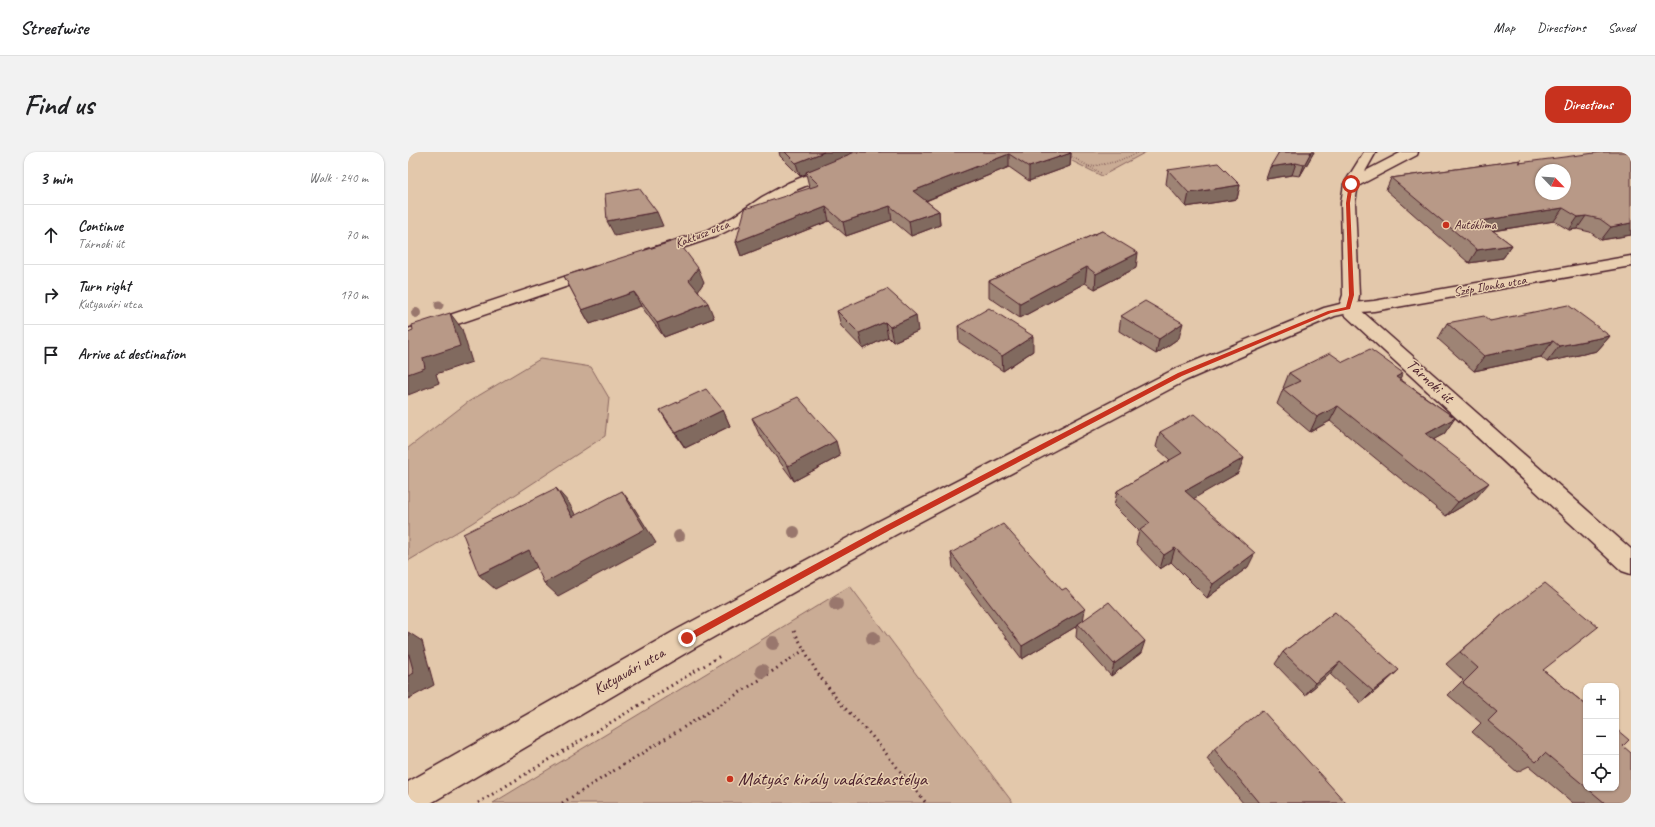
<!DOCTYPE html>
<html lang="en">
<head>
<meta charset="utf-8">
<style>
	body { margin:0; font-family:Caveat,sans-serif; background:#f2f2f2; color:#202124 }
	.controls { position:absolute; right:12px; bottom:12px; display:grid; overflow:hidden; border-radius:8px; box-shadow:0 1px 3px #0004 }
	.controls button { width:36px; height:36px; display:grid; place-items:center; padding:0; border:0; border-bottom:1px solid #e0e0e0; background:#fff; color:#202124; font:20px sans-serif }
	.compass { position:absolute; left:1127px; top:12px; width:36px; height:36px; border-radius:50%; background:#fff; box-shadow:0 1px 3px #0004; rotate:115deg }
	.stop { position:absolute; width:12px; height:12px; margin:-9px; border:3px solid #c8321e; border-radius:50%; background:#fff }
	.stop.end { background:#c8321e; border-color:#fff; box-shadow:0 1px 4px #0008 }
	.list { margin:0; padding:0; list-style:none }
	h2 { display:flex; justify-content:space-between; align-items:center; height:52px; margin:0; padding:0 16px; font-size:17px }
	h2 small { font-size:13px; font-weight:400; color:#757577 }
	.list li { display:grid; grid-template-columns:26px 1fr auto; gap:12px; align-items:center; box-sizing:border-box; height:60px; padding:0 16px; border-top:1px solid #e0e0e0 }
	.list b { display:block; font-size:15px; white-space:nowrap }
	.list p { margin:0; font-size:13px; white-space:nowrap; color:#757577 }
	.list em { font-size:13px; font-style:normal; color:#757577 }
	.icon { flex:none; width:22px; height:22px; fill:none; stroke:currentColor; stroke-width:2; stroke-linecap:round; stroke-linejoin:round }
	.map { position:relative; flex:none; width:1223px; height:651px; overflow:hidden; border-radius:12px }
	header { display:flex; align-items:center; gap:24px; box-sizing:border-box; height:56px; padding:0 20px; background:#fff; border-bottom:1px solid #e0e0e0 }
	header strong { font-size:19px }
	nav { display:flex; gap:22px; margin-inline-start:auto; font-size:14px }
	.intro { display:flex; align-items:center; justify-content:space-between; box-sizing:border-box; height:96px; padding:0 24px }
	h1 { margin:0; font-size:28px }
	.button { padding:10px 18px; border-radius:12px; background:#c8321e; color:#fff; font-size:14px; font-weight:700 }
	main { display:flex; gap:24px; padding:0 24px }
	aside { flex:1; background:#fff; border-radius:12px; box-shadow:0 1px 3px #0004 }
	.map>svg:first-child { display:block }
</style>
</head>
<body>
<header>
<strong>Streetwise</strong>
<nav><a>Map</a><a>Directions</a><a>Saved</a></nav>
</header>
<div class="intro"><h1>Find us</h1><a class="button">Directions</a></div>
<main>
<aside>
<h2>3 min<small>Walk · 240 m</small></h2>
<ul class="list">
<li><svg class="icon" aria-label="ahead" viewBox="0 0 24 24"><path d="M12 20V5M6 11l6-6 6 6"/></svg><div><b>Continue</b><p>Tárnoki út</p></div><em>70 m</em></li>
<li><svg class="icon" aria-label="right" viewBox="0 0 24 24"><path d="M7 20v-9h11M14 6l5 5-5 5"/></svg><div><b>Turn right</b><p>Kutyavári utca</p></div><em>170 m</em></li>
<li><svg class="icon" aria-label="arrive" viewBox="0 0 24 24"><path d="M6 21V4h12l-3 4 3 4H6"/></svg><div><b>Arrive at destination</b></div></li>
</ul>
</aside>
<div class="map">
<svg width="1223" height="651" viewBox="0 0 1223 651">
	<rect width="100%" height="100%" fill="#e3c8ab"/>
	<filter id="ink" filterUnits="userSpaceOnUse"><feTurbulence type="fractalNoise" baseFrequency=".025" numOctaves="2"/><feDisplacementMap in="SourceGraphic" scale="8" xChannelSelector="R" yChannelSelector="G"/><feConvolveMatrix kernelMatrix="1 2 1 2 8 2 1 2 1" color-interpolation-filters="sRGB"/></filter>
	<g filter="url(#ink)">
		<g fill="#caac95" stroke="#8a6660">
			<polygon points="646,0 738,0 694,24"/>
			<polygon points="132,207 183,215 201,246 197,284 64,371 0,409 0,296 60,250"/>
			<polygon points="442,434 605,651 85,651"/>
		</g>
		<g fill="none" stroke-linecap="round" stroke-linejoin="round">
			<g stroke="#4a1f2b" stroke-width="3">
				<g id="minor">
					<polygon points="455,0 472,0 471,3 390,37 364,51 335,71 307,85 244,106 238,104 236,101 238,98 297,79 325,65 354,45 380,31"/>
					<polygon points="994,0 1010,0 1009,3 948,35 943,36 938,35 936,32 938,29"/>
					<polygon points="1223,104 1223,114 966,159 940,161 934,160 931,156 934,152 966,149"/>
					<polygon points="186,115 192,117 194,120 192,123 0,189 0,177"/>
				</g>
			</g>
			<g stroke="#4a1f2b" stroke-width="3">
				<polygon id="tertiary" points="956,0 968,0 950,32 947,51 951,143 949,155 1223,397 1223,422 1214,419 936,162 927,164 779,228 487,383 288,495 23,651 0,651 0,630 270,477 471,369 765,218 916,156 932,152 935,143 933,51 936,32"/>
			</g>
			<g stroke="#4a1f2b" stroke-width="1.5" stroke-dasharray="0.5 2" stroke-linecap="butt">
				<polyline points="655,0 693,21"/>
				<polyline points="679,15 707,10 732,0"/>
			</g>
			<g stroke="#4a1f2b" stroke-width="3" stroke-dasharray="1.5 4" stroke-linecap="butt">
				<polyline points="386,479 408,519 432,551 463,583 518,651"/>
				<polyline points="70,651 312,504"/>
				<polyline points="154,651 347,531 396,498"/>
			</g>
			<use href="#minor" fill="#e9cfb0" fill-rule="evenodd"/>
			<use href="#tertiary" fill="#e9cfb0" fill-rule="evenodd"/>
		</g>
		<g fill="#99776d">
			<circle cx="31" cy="153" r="4.5"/>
			<circle cx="8" cy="161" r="5"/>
			<circle cx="386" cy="380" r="6"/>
			<circle cx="271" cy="384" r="6"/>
			<circle cx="428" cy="452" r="7"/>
			<circle cx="465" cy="486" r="7"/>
			<circle cx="365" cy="491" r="7"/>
			<circle cx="354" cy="519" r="7"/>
		</g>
		<g fill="#9e8474" stroke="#4a1f2b">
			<polygon points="371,0 661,0 663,1 662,14 621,29 601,15 518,49 531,59 532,73 503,84 484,68 438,84 421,69 333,104 328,90 403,36 401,34 398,22 392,24 372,4"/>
			<polygon points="871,0 906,0 892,24 884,23 858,27"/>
			<polygon points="1113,8 1112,11 1223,83 1193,88 1182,80 1169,77 1161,78 1146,69 1085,79 1104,93 1095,106 1061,111 978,38 983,26"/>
			<polygon points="760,18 832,33 829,47 778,55 758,32"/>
			<polygon points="694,79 728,116 687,137 677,131 612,166 581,145 581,129"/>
			<polygon points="156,124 296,130 290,138 306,166 256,185 233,154 182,172 174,158"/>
			<polygon points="429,159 510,179 485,190 480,185 455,197 433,174"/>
			<polygon points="713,164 771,186 748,202 711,179"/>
			<polygon points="1082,169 1202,184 1189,199 1139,210 1133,205 1066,219 1030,187 1039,171"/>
			<polygon points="550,174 625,199 595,219 551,190"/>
			<polygon points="935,210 992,227 1047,266 1036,282 1026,287 1068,346 1038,364 922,269 902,280 869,252 875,237 876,237 875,236 881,221"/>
			<polygon points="252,258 315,258 322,274 277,296 261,273"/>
			<polygon points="344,266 432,304 386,329 351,282"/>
			<polygon points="752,280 830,321 785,346 840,415 799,446 763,410 752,417 728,392 731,379 706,354 709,339 762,308 748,295"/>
			<polygon points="543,401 675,468 733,501 703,524 668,485 669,474 614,507 545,415"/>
			<polygon points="927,460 978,530 953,551 922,522 897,543 867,512 875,500"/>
			<polygon points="1095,462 1135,518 1178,553 1178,636 1208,636 1215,594 1223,651 1165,651 1121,614 1109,620 1064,580 1073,571 1040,543 1055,528 1038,512"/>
			<polygon points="806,597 938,651 835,651 799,607"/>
		</g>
		<g fill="#816b5e" stroke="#4a1f2b">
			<polygon points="416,0 451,0 398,20 398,22 392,24 388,11"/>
			<polygon points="903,0 906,0 892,24 896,13"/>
			<polygon points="663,1 662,14 621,29 621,15"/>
			<polygon points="601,2 601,15 507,53 505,39"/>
			<polygon points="888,11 884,23 858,27 862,15"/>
			<polygon points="832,33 829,47 778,55 781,41"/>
			<polygon points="482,54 484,68 438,84 435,70"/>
			<polygon points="418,55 421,69 333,104 328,90"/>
			<polygon points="1155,56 1146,69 1065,82 1072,69"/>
			<polygon points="531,59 532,73 503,84 501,69"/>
			<polygon points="249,60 255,74 207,84 199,69"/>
			<polygon points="1178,64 1169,77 1161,78 1170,65"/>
			<polygon points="1223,71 1223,83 1193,88 1203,75"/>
			<polygon points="1104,93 1095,106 1061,111 1069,98"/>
			<polygon points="730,101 728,116 687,137 688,122"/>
			<polygon points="679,115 677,131 612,166 612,151"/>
			<polygon points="290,116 296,130 288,142 281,128"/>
			<polygon points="226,140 233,154 182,172 174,158"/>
			<polygon points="300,151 306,166 256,185 249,171"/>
			<polygon points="42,161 54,177 64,210 28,222 31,231 0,243 0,222 15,206"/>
			<polygon points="508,163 510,179 485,190 482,175"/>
			<polygon points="477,170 480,185 455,197 451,181"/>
			<polygon points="775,171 771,186 748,202 751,187"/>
			<polygon points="625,184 625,199 595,219 594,204"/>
			<polygon points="1202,184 1189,199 1139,210 1151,194"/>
			<polygon points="1145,189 1133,205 1066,219 1076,204"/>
			<polygon points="995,221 987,236 988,225"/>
			<polygon points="930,254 922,269 902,280 909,265"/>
			<polygon points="315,258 322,274 277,296 268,281"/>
			<polygon points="1047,266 1036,282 1008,297 1018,282"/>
			<polygon points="428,289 432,304 386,329 380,314"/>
			<polygon points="836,306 830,321 773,354 777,339"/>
			<polygon points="1081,331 1068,346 1038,364 1050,350"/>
			<polygon points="148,336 161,351 176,379 164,365"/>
			<polygon points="214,339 225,354 248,391 150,444 136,431"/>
			<polygon points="767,396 763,410 752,417 756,403"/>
			<polygon points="121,398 135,412 87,437 71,423"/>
			<polygon points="847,401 840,415 799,446 805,432"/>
			<polygon points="677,457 675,470 670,472 669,474 614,507 614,494"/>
			<polygon points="0,480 14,489 26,533 0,547"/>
			<polygon points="737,489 733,501 703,524 706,512"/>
			<polygon points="932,510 922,522 897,543 907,531"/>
			<polygon points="991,518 978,530 953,551 965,539"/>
		</g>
		<g fill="#b89987" stroke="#4a1f2b" fill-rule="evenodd">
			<polygon points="377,0 416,0 388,11"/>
			<polygon points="447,0 661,0 663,1 621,15 601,2 505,39 531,59 501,69 482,54 435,70 418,55 328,90 337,57 411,33 398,20"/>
			<polygon points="871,0 903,0 896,13 888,11 862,15"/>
			<path d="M 1194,0 L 1223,0 L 1223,71 L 1203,75 L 1192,67 L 1178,64 L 1170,65 L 1155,56 L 1072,69 L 1104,93 L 1069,98 L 983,26 L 1113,8 L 1111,11 ZM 1133,18 L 1157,18 L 1157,42 L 1133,42 Z"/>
			<polygon points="810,11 832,33 781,41 760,18"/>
			<polygon points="231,36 249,60 199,69 197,42"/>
			<polygon points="694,79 730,101 688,122 679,115 612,151 581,129"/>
			<polygon points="269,88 290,116 281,128 300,151 249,171 226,140 174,158 156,124"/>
			<polygon points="479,137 508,163 482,175 477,170 451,181 429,159"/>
			<polygon points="737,149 775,171 751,187 713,164"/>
			<polygon points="1160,153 1202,184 1151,194 1145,189 1076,204 1039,171 1076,164 1082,169"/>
			<polygon points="581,156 625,184 594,204 550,174"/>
			<polygon points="42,161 52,194 15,206 17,216 0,222 0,180 5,178 4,173"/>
			<polygon points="962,197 995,221 988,225 1047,266 1018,282 1081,331 1050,350 930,254 909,265 875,237 892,229 881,221 922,201 935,210"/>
			<polygon points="298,237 315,258 268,281 252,258"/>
			<polygon points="390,245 428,289 380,314 344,266"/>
			<polygon points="786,262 836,306 777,339 847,401 805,432 767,396 756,403 732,378 742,371 709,339 774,301 752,280"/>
			<polygon points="148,336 164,365 214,339 237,377 136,431 121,398 71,423 55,382"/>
			<polygon points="595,372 654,438 658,436 677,457 614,494 543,401"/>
			<polygon points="1137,431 1190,475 1135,518 1178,553 1178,635 1137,601 1128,610 1080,569 1089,560 1055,531 1070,516 1052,500 1095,462"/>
			<polygon points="701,450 737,489 706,512 670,472"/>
			<polygon points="927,460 991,518 965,539 932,510 907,531 875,500"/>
			<polygon points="0,499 6,521 0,524"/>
			<polygon points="854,558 938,651 851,651 806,597"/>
			<polygon points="1208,577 1221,588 1215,594 1223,601 1223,651 1197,651 1179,636 1208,636"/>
		</g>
	</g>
	<polygon fill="#c8321e" points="943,31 945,32 942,51 946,143 942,157 923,161 774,224 482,378 281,489 276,489 276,484 477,374 770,221 920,159 938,155 941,143 938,51 941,32"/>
	<g fill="#c8321e" stroke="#e9cfb0" stroke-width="1.5">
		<circle cx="1038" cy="73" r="4"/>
		<circle cx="322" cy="627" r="4"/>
	</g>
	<g text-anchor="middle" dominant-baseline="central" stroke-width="3" stroke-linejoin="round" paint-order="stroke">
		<g font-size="13" fill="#4a1f2b" stroke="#e9cfb0" text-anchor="start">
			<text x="1046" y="73">Autóklima</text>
		</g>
		<g font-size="13" fill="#4a1f2b" stroke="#e9cfb0">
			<text transform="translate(294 82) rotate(-21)">Kaktusz utca</text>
			<text transform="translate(1082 134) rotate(-10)">Szép Ilonka utca</text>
		</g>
		<g font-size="16" fill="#4a1f2b" stroke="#e9cfb0">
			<text transform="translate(1022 229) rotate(42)">Tárnoki út</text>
			<text transform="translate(221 519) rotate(-30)">Kutyavári utca</text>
		</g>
		<g font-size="19" fill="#4a1f2b" stroke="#e9cfb0" text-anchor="start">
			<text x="330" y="627">Mátyás király vadászkastélya</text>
		</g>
	</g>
</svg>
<div class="controls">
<button>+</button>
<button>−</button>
<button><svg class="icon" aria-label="locate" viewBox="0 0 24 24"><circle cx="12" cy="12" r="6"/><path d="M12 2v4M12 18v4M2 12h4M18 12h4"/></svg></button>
</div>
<svg class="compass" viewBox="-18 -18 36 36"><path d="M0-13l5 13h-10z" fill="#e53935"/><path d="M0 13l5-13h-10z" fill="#757577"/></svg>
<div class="stop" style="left:943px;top:32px"></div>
<div class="stop end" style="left:279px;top:486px"></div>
</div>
</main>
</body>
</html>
